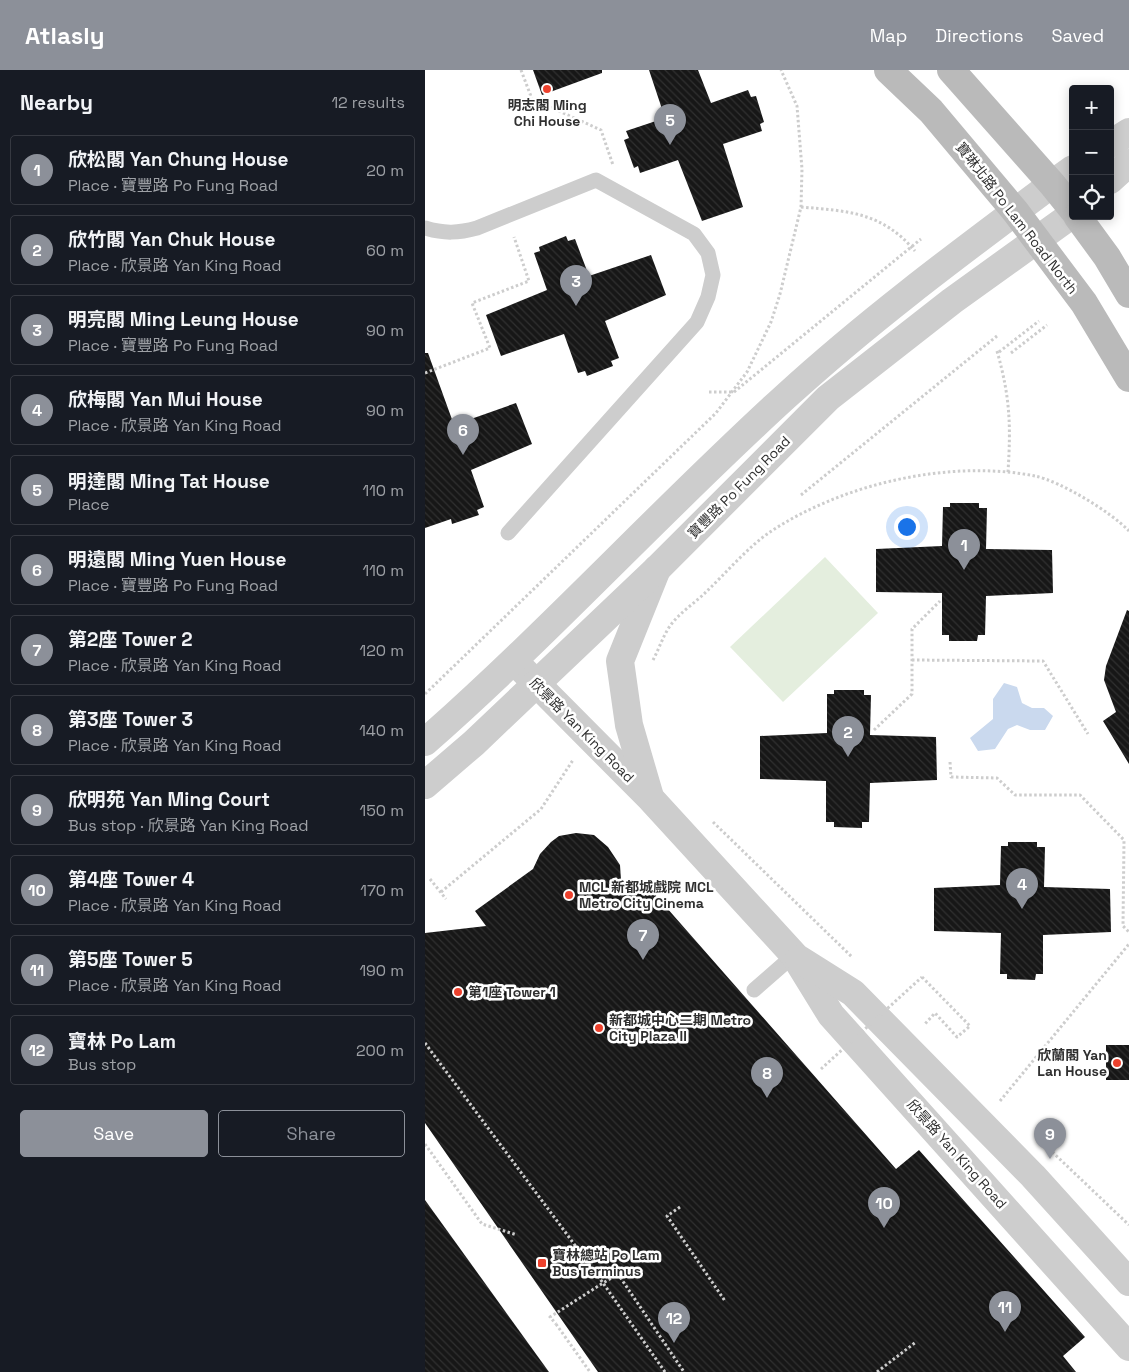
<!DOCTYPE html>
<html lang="en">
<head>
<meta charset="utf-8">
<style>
	body { margin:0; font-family:"Space Grotesk","Noto Sans TC",sans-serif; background:#242831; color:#f1f3f6 }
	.controls { position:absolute; right:15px; top:15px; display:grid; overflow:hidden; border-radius:5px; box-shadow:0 2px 12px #0003 }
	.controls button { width:45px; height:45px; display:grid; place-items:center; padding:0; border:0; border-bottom:1px solid #363941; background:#171b24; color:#f1f3f6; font:25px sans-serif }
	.you { position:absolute; left:481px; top:456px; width:18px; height:18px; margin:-12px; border:4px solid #fff; border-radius:50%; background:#1a73e8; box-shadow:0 0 0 8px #1a73e833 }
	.badge { display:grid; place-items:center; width:32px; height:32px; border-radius:50%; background:#8c9099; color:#fff; font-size:16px; font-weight:700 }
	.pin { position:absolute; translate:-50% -41px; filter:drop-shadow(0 1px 2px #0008) }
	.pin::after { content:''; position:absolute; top:26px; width:18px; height:15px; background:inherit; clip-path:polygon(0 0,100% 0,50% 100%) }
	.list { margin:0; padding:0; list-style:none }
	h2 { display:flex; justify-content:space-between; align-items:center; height:65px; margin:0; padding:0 20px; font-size:21px }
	h2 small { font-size:16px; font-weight:400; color:#9ea1a6 }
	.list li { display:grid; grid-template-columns:32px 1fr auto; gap:15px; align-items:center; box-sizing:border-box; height:70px; margin:0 10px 10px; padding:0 10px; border:1px solid #363941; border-radius:5px }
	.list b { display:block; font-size:19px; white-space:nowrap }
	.list p { margin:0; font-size:16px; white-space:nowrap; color:#9ea1a6 }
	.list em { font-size:16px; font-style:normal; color:#9ea1a6 }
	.actions { display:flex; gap:10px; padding:15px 20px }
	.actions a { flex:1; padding:11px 0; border:1px solid #8c9099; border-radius:5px; text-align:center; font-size:18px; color:#8c9099 }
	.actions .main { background:#8c9099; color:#fff }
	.icon { flex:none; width:28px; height:28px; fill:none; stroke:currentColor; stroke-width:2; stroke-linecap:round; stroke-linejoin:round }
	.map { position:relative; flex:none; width:704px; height:1302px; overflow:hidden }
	header { display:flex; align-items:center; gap:30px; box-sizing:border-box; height:70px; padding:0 25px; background:#8c9099; color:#fff }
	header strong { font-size:24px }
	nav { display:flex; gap:28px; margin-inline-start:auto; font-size:18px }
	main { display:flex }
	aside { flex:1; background:#171b24 }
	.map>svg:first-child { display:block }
</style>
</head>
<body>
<header>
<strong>Atlasly</strong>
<nav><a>Map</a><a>Directions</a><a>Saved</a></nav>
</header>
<main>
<aside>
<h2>Nearby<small>12 results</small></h2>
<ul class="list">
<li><span class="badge">1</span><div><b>欣松閣 Yan Chung House</b><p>Place · 寶豐路 Po Fung Road</p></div><em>20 m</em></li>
<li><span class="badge">2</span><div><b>欣竹閣 Yan Chuk House</b><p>Place · 欣景路 Yan King Road</p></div><em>60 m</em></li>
<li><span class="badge">3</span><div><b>明亮閣 Ming Leung House</b><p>Place · 寶豐路 Po Fung Road</p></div><em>90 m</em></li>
<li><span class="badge">4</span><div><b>欣梅閣 Yan Mui House</b><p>Place · 欣景路 Yan King Road</p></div><em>90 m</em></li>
<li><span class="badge">5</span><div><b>明達閣 Ming Tat House</b><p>Place</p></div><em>110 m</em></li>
<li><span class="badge">6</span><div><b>明遠閣 Ming Yuen House</b><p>Place · 寶豐路 Po Fung Road</p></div><em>110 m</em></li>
<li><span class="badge">7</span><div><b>第2座 Tower 2</b><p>Place · 欣景路 Yan King Road</p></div><em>120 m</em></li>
<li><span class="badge">8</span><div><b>第3座 Tower 3</b><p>Place · 欣景路 Yan King Road</p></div><em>140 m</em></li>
<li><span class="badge">9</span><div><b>欣明苑 Yan Ming Court</b><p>Bus stop · 欣景路 Yan King Road</p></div><em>150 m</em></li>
<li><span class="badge">10</span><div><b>第4座 Tower 4</b><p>Place · 欣景路 Yan King Road</p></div><em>170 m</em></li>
<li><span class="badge">11</span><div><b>第5座 Tower 5</b><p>Place · 欣景路 Yan King Road</p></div><em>190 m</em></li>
<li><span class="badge">12</span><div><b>寶林 Po Lam</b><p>Bus stop</p></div><em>200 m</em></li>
</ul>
<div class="actions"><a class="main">Save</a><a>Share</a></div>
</aside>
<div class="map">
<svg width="704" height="1302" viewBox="0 0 704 1302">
	<defs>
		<pattern id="building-back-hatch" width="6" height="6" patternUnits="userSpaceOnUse" patternTransform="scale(1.25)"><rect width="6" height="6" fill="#171717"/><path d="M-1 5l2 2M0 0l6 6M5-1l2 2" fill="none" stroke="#303030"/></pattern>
	</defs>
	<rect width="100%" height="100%" fill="#fff"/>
	<polygon fill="#e4eede" points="400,487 453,543 358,632 305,577"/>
	<polygon fill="#cad9ee" points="579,613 592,617 597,633 607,638 619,638 628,646 620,660 605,660 592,655 583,659 570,679 553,681 545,668 568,649 568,629"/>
	<g fill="url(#building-back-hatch)">
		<polygon points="108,0 177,0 177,3 117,25"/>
		<polygon points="224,0 273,0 286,33 323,20 326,27 331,26 339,52 335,54 337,61 298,74 318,137 277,151 253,90 215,103 213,96 209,98 199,70 204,68 201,61 240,48"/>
		<polygon points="141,166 143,171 150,169 164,206 226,185 241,225 180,251 194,288 186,291 188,296 162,306 160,301 153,303 139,264 76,286 61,245 122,220 109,183 115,181 114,177"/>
		<polygon points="0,283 3,283 29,355 91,333 107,374 46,400 59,437 52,440 54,445 27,454 26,449 0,458"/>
		<polygon points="525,433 554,433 554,438 562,438 561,479 627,480 628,523 561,526 560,565 553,565 552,571 524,571 524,565 517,565 517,523 451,522 451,479 517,476 518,437 525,437"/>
		<polygon points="702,540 704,541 704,694 678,651 691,642 679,610 681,596"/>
		<polygon points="409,620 439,620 439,625 446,625 445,665 511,667 512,710 445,713 444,752 437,752 437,758 409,757 409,752 401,752 401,711 335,709 335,666 402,663 402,624 409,624"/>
		<polygon points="151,763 169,765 183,777 195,795 196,810 220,813 471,1099 494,1080 660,1267 638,1286 651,1302 173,1302 0,1053 0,863 61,856 50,841 108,799 115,784 126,772 134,766"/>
		<polygon points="583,772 612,772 612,777 620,777 619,817 685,819 686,862 618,865 618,904 611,904 610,910 582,909 582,904 575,904 576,863 509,861 509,818 575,815 576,776 583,776"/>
		<rect x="681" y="975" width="23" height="35"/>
		<polygon points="0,1130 124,1302 0,1302"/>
	</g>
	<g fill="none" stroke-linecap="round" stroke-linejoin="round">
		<g stroke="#cdcdcd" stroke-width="3" stroke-dasharray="2.5 2.5" stroke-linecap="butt">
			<polyline points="96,0 107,29 176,60 188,95"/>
			<path d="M 376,137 C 423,141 457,142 490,181"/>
			<path d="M 572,281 C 585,327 586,354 583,402"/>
			<polyline points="574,282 614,251"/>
			<polyline points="586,283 622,255"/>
			<polyline points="0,303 65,278 47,233 104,211 89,167"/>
			<polyline points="284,322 309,322 496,169"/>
			<polyline points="376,425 572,266"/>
			<path d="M 228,590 C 234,579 238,566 245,556 C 254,543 270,533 281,522 C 301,503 323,477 345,462 C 417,414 524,389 610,406 C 635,411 686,442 704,461"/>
			<polyline points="487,590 618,591 663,664"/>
			<polyline points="0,624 291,343 322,302 346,252 355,224 376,137 377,99 372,36 356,0"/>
			<polyline points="449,660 487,624 487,559 515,531"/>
			<polyline points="525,692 526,707 572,708 590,725 655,725 699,770 698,856 704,862"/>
			<polyline points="288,752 427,887"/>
			<polyline points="5,809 21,829"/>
			<polyline points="16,822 116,739 148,690"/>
			<polyline points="497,907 545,956 532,967 510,943 499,955"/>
			<polyline points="575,1031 704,874"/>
			<polyline points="0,1074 57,1154 92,1165"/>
			<polyline points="620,1075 704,1155"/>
			<polyline points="255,1137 242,1146 300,1231"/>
			<polyline points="131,1254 165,1302"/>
			<polyline points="240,1302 178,1213 193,1204 259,1302"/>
			<polyline points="452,1302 491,1272"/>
		</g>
		<g stroke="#cdcdcd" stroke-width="15">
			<path d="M 0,158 C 19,164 34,163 52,158 L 171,110 L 269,164 L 283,183 L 288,205 L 283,227 L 272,252 L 83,463"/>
			<polyline points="329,920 369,885"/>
		</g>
		<g stroke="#cdcdcd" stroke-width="28">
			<polyline points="685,74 704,62"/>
			<polyline points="685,110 704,93"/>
			<polyline points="627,114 648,99"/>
			<polyline points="89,591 226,729 369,885 406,945 704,1277"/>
			<polyline points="225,727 204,655 195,591 232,499"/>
			<polyline points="374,889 428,923 608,1106 704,1212"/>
		</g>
		<g stroke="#cdcdcd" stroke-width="28">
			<path d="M 0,672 C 125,562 237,439 360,327 C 444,250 536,182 627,114"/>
			<polyline points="0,715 49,673 232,499 403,328 527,231 648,144"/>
		</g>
		<g stroke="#bababa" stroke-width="28">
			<polyline points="463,0 506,41 590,141 659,233 704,308"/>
			<polyline points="526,0 627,114 648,140"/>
			<polyline points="652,146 682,187 704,224"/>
		</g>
		<g stroke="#cdcdcd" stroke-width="3" stroke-dasharray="2.5 2.5" stroke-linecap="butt">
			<polyline points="0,973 178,1213 125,1247 131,1254"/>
			<polyline points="396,999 497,907"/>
		</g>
	</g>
	<g fill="#ec412d" stroke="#fff" stroke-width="2">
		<circle cx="122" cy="19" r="5"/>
		<circle cx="144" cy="825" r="5"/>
		<circle cx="33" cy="922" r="5"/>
		<circle cx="174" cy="958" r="5"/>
		<circle cx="692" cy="993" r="5"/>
		<rect x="112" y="1188" width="10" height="10" rx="2.5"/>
	</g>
	<g text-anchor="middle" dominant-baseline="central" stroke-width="5" stroke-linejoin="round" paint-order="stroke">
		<g font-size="14" font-weight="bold" fill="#303030" stroke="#fff" text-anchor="start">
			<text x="122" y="35" text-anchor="middle">明志閣 Ming<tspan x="122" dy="16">Chi House</tspan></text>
			<text x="154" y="817">MCL 新都城戲院 MCL<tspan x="154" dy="16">Metro City Cinema</tspan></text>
			<text x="43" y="922">第1座 Tower 1</text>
			<text x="184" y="950">新都城中心二期 Metro<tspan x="184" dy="16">City Plaza II</tspan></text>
			<text x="682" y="985" text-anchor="end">欣蘭閣 Yan<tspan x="682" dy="16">Lan House</tspan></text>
			<text x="127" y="1185">寶林總站 Po Lam<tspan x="127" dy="16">Bus Terminus</tspan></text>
		</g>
		<g font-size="14" fill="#303030" stroke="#fff">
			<text transform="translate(592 148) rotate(52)">寶琳北路 Po Lam Road North</text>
			<text transform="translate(314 417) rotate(-45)">寶豐路 Po Fung Road</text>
			<text transform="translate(157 660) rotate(45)">欣景路 Yan King Road</text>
			<text transform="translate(532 1084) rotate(48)">欣景路 Yan King Road</text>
		</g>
	</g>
</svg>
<div class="controls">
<button>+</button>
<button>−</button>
<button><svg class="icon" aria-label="locate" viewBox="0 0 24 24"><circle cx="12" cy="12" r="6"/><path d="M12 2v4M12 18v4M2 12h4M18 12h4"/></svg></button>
</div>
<div class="you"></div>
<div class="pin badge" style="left:539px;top:500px">1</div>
<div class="pin badge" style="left:423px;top:687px">2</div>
<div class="pin badge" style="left:151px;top:236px">3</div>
<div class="pin badge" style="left:597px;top:839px">4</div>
<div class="pin badge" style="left:245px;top:75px">5</div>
<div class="pin badge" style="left:38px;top:385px">6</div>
<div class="pin badge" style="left:218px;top:890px">7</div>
<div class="pin badge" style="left:342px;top:1028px">8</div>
<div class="pin badge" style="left:625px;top:1089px">9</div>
<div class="pin badge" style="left:459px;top:1158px">10</div>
<div class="pin badge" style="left:580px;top:1262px">11</div>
<div class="pin badge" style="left:249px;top:1273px">12</div>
</div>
</main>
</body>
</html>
